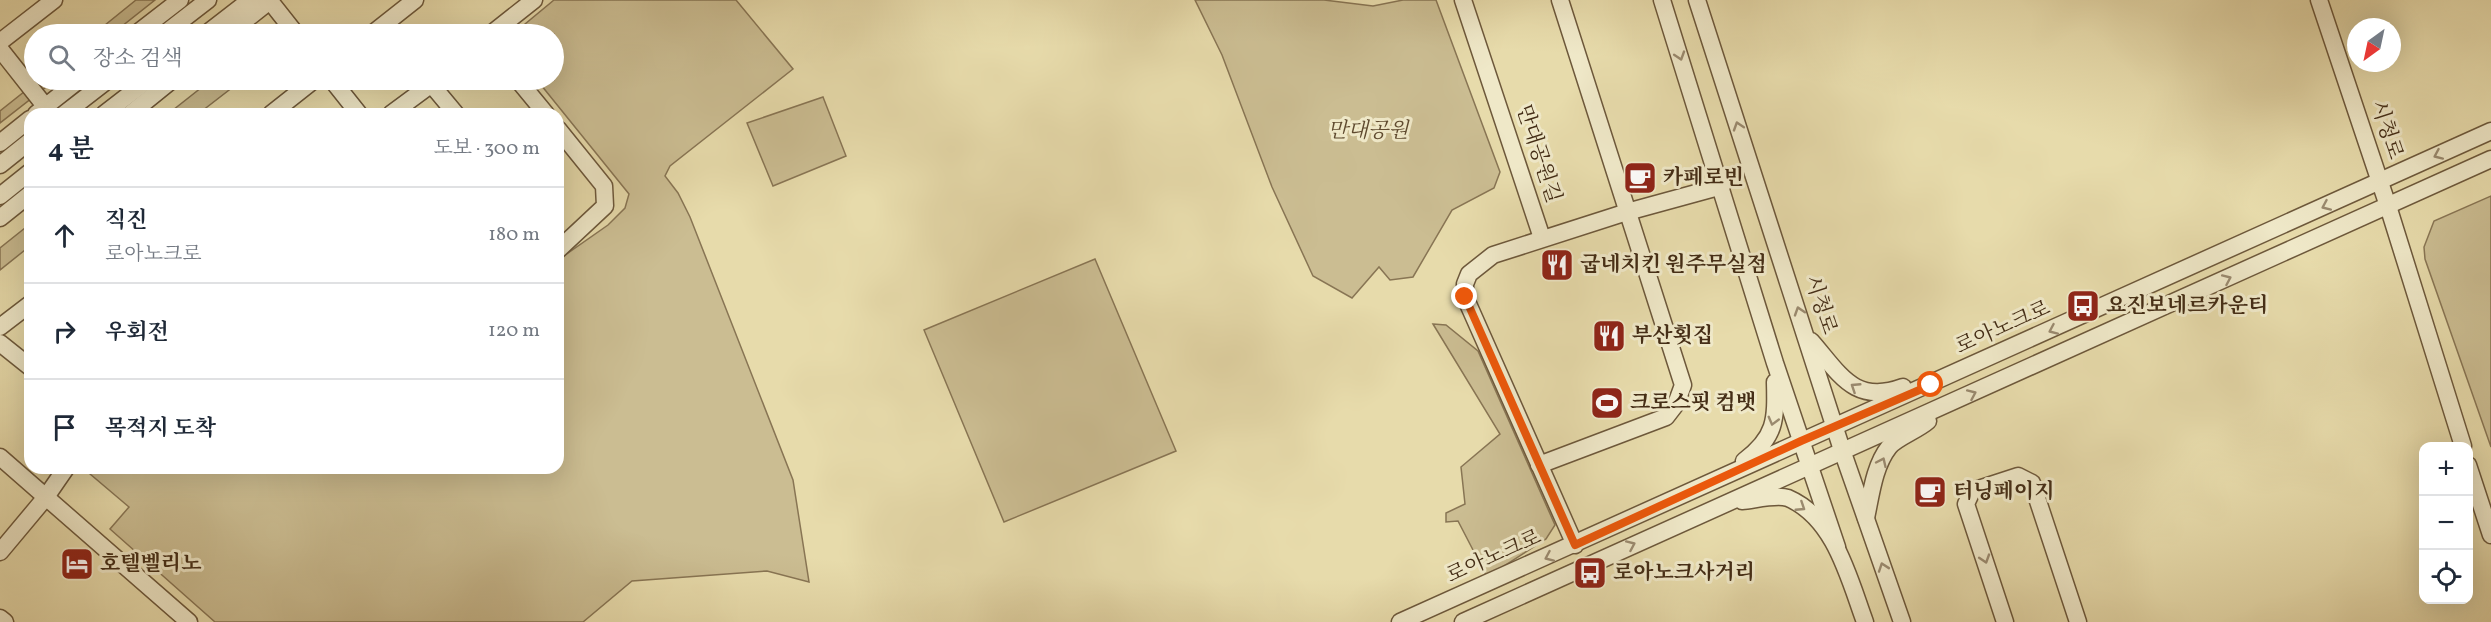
<!DOCTYPE html>
<html lang="ko">
<head>
<meta charset="utf-8">
<style>
	body { margin:0; font-family:Vollkorn,"Noto Serif KR",serif; background:#f2f2f3; color:#1f2937 }
	.controls { position:absolute; right:18px; bottom:18px; display:grid; overflow:hidden; border-radius:12px; box-shadow:0 6px 24px #0002 }
	.controls button { width:54px; height:54px; display:grid; place-items:center; padding:0; border:0; border-bottom:2px solid #e0e1e3; background:#fff; color:#1f2937; font:30px sans-serif }
	.compass { position:absolute; left:2347px; top:18px; width:54px; height:54px; border-radius:50%; background:#fff; box-shadow:0 6px 24px #0002; rotate:213deg }
	.stop { position:absolute; width:18px; height:18px; margin:-14px; border:4px solid #ea580c; border-radius:50%; background:#fff }
	.stop.end { background:#ea580c; border-color:#fff; box-shadow:0 2px 6px #0008 }
	.list { margin:0; padding:0; list-style:none }
	h2 { display:flex; justify-content:space-between; align-items:center; height:78px; margin:0; padding:0 24px; font-size:26px }
	h2 small { font-size:20px; font-weight:400; color:#747a83 }
	.list li { display:grid; grid-template-columns:39px 1fr auto; gap:18px; align-items:center; box-sizing:border-box; height:96px; padding:0 24px; border-top:2px solid #e0e1e3 }
	.list b { display:block; font-size:22px; white-space:nowrap }
	.list p { margin:0; font-size:20px; white-space:nowrap; color:#747a83 }
	.list em { font-size:20px; font-style:normal; color:#747a83 }
	.icon { flex:none; width:33px; height:33px; fill:none; stroke:currentColor; stroke-width:2; stroke-linecap:round; stroke-linejoin:round }
	.map { position:relative; flex:none; width:2491px; height:622px; overflow:hidden }
	.search { position:absolute; background:#fff; box-shadow:0 6px 24px #0002; left:24px; top:24px; width:540px; height:66px; display:flex; align-items:center; gap:15px; box-sizing:border-box; padding:0 21px; border-radius:33px; color:#747a83; font-size:22px }
	.panel { position:absolute; background:#fff; box-shadow:0 6px 24px #0002; left:24px; top:108px; width:540px; height:366px; border-radius:18px }
	.map>svg:first-child { display:block }
</style>
</head>
<body>
<div class="map">
<svg width="2491" height="622" viewBox="0 0 2491 622">
	<rect width="100%" height="100%" fill="#e7dbab"/>
	<filter id="stains"><feTurbulence type="fractalNoise" baseFrequency=".00333" numOctaves="4"/><feColorMatrix values="0 0 0 0 .2 0 0 0 0 .09 0 0 0 0 .02 0 0 0 .5 -.17"/></filter>
	<radialGradient id="worn" r=".72"><stop offset=".6" stop-color="#630" stop-opacity="0"/><stop offset="1" stop-color="#630" stop-opacity=".3"/></radialGradient>
	<g fill="#cbbd92" stroke="#887554" stroke-width="1.5">
		<polygon points="136,0 155,0 112,34 94,34"/>
		<polygon points="554,0 736,0 793,69 670,166 665,176 678,193 690,217 793,480 809,582 767,571 632,581 583,622 215,622 110,529 129,507 83,468 558,468 558,260 608,225 625,208 629,194 537,80 554,80 554,34 513,34"/>
		<polygon points="1195,0 1324,0 1373,6 1403,0 1436,0 1500,172 1494,188 1452,210 1413,277 1390,280 1379,267 1352,298 1313,276 1272,187 1222,55"/>
		<polygon points="39,80 55,80 0,123 0,111"/>
		<polygon points="211,80 242,80 198,114 168,114"/>
		<polygon points="823,97 846,156 773,186 747,123"/>
		<polygon points="2491,196 2491,447 2425,259 2424,247 2434,221"/>
		<polygon points="30,224 30,246 0,270 0,248"/>
		<polygon points="1095,259 1176,451 1004,522 924,330"/>
		<polygon points="1433,324 1446,325 1478,351 1555,525 1546,539 1487,577 1458,521 1446,522 1446,513 1465,504 1461,467 1500,434"/>
	</g>
	<g fill="none" stroke-linecap="round" stroke-linejoin="round">
		<g stroke="#6d583b" stroke-width="19">
			<g id="minor">
				<polyline points="1463,0 1542,238"/>
				<polyline points="1662,0 1775,363 1837,547"/>
				<polyline points="1697,0 1843,453 1902,622"/>
				<polyline points="2319,0 2388,206 2463,446"/>
				<polyline points="270,1 296,34"/>
				<polyline points="136,34 180,0"/>
				<polyline points="164,34 208,0"/>
				<polyline points="206,34 250,0"/>
				<polyline points="228,34 271,0"/>
				<polyline points="372,34 415,0"/>
				<polyline points="491,34 534,0"/>
				<polyline points="0,42 54,0"/>
				<polyline points="0,49 45,106"/>
				<polyline points="332,80 359,114"/>
				<polyline points="518,80 546,114"/>
				<polyline points="431,84 456,114"/>
				<polyline points="36,114 79,80"/>
				<polyline points="64,114 108,80"/>
				<polyline points="104,114 148,80"/>
				<polyline points="130,114 172,80"/>
				<polyline points="271,114 314,80"/>
				<polyline points="391,114 437,80"/>
				<polyline points="558,129 604,186 605,206 558,250"/>
				<polyline points="0,143 30,119"/>
				<polyline points="0,165 30,141"/>
				<polyline points="0,196 30,172"/>
				<polyline points="0,218 30,194"/>
				<polyline points="0,327 30,304"/>
				<path d="M 1811,341 C 1840,374 1854,405 1903,387"/>
				<polyline points="0,343 30,367"/>
				<polyline points="0,457 189,622"/>
				<path d="M 1744,461 C 1776,437 1776,420 1775,382"/>
				<polyline points="1539,465 1666,417 1676,404 1683,385 1560,0"/>
				<polyline points="2468,465 2491,535"/>
				<path d="M 1742,501 C 1754,500 1777,494 1788,498 C 1835,518 1849,579 1865,622"/>
				<path d="M 1866,518 C 1871,495 1874,466 1889,447 C 1896,438 1918,430 1928,421"/>
				<polyline points="1575,545 1465,297 1465,284 1469,274 1493,255 1627,212 1722,186"/>
				<polyline points="0,552 46,497 66,468"/>
				<polyline points="0,618 5,622"/>
				<polyline points="1400,622 2491,131"/>
				<polyline points="1463,622 2491,159"/>
				<polyline points="2005,622 1966,504 1972,491 2018,476 2032,483 2078,622"/>
			</g>
		</g>
		<use href="#minor" stroke="#efe8c8" stroke-width="16"/>
	</g>
	<defs><path id="oneway-chevron" d="M-2-3.5L2.5 0L-2 3.5" fill="none" stroke-width="1.6" stroke-linecap="round" stroke-linejoin="round" transform="scale(1.5)"/></defs>
	<g stroke="#9a8a6f">
		<use href="#oneway-chevron" transform="translate(1680 56) rotate(72)"/>
		<use href="#oneway-chevron" transform="translate(1738 126) rotate(-108)"/>
		<use href="#oneway-chevron" transform="translate(2438 155) rotate(156)"/>
		<use href="#oneway-chevron" transform="translate(2326 206) rotate(156)"/>
		<use href="#oneway-chevron" transform="translate(2227 279) rotate(-24)"/>
		<use href="#oneway-chevron" transform="translate(1799 311) rotate(-108)"/>
		<use href="#oneway-chevron" transform="translate(2053 330) rotate(156)"/>
		<use href="#oneway-chevron" transform="translate(1855 387) rotate(-147)"/>
		<use href="#oneway-chevron" transform="translate(1972 394) rotate(-24)"/>
		<use href="#oneway-chevron" transform="translate(1773 421) rotate(105)"/>
		<use href="#oneway-chevron" transform="translate(1882 462) rotate(-65)"/>
		<use href="#oneway-chevron" transform="translate(1801 507) rotate(33)"/>
		<use href="#oneway-chevron" transform="translate(1631 545) rotate(-24)"/>
		<use href="#oneway-chevron" transform="translate(1549 557) rotate(156)"/>
		<use href="#oneway-chevron" transform="translate(1985 559) rotate(72)"/>
		<use href="#oneway-chevron" transform="translate(1883 567) rotate(-109)"/>
	</g>
	<g fill="none" stroke-linecap="round" stroke-linejoin="round">
		<polyline stroke="#ea580c" stroke-width="8" points="1465,297 1575,545 1801,441 1931,385"/>
	</g>
	<defs>
		<g id="cafe-square" transform="scale(1.725)"><rect x="-9" y="-9" width="18" height="18" rx="4" fill="#8f2418" stroke="#efe8c8"/><path d="M-5.5-4.5H6V0H3Q3 3.5 0 3.5H-2.5Q-5.5 3.5-5.5 0ZM3-3.2v2h1.7v-2ZM-6 4.5H4V6H-6Z" fill="#fff"/></g>
		<g id="restaurant-square" transform="scale(1.725)"><rect x="-9" y="-9" width="18" height="18" rx="4" fill="#8f2418" stroke="#efe8c8"/><path d="M-5-6h1v4h1v-4h1v4h1v-4h1v5L-1.5 .5V6h-2V.5L-5-1ZM5-6V6H3V1.5H1.5Q1.5-4 5-6Z" fill="#fff"/></g>
		<g id="bus-square" transform="scale(1.725)"><rect x="-9" y="-9" width="18" height="18" rx="4" fill="#8f2418" stroke="#efe8c8"/><path d="M-5-6H5V4H4V6H2V4H-2V6H-4V4H-5ZM-3.5-4V0h7V-4ZM-3.5 1.2v1.5H-2V1.2ZM2 1.2v1.5H3.5V1.2Z" fill="#fff"/></g>
		<g id="stadium-square" transform="scale(1.725)"><rect x="-9" y="-9" width="18" height="18" rx="4" fill="#8f2418" stroke="#efe8c8"/><path d="M0-5a6.5 5 0 1 0 0 10a6.5 5 0 1 0 0-10ZM-3.5-1.8h7v3.6h-7Z" fill="#fff"/></g>
		<g id="hotel-square" transform="scale(1.725)"><rect x="-9" y="-9" width="18" height="18" rx="4" fill="#8f2418" stroke="#efe8c8"/><path d="M-6-4.5h1.5V1H6V5H4.5V3h-9V5H-6ZM-4 0a1.8 1.8 0 1 1 3.6 0ZM.5 0V-2.5h3Q6-2.5 6 0Z" fill="#fff"/></g>
	</defs>
	<g fill-rule="evenodd">
		<use href="#cafe-square" x="1640" y="178"/>
		<use href="#restaurant-square" x="1557" y="265"/>
		<use href="#bus-square" x="2083" y="306"/>
		<use href="#restaurant-square" x="1609" y="336"/>
		<use href="#stadium-square" x="1607" y="403"/>
		<use href="#cafe-square" x="1930" y="492"/>
		<use href="#hotel-square" x="77" y="564"/>
		<use href="#bus-square" x="1590" y="573"/>
	</g>
	<g text-anchor="middle" dominant-baseline="central" stroke-width="6" stroke-linejoin="round" paint-order="stroke">
		<g font-size="21" fill="#442d16" stroke="#efe8c8">
			<text transform="translate(2386 130) rotate(72)">시청로</text>
			<text transform="translate(1538 154) rotate(72)">만대공원길</text>
			<text transform="translate(1820 305) rotate(72)">시청로</text>
			<text transform="translate(2003 328) rotate(-24)">로아노크로</text>
			<text transform="translate(1494 557) rotate(-24)">로아노크로</text>
		</g>
		<g font-size="21" font-style="italic" fill="#5f4a2f" stroke="#efe8c8">
			<text x="1368" y="131">만대공원</text>
		</g>
		<g font-size="21" font-weight="bold" fill="#442d16" stroke="#efe8c8" text-anchor="start">
			<text x="1663" y="178">카페로빈</text>
			<text x="1580" y="265">굽네치킨 원주무실점</text>
			<text x="2106" y="306">요진보네르카운티</text>
			<text x="1632" y="336">부산횟집</text>
			<text x="1630" y="403">크로스핏 컴뱃</text>
			<text x="1953" y="492">터닝페이지</text>
			<text x="100" y="564">호텔벨리노</text>
			<text x="1613" y="573">로아노크사거리</text>
		</g>
	</g>
	<rect width="100%" height="100%" filter="url(#stains)"/>
	<rect width="100%" height="100%" fill="url(#worn)"/>
</svg>
<div class="controls">
<button>+</button>
<button>−</button>
<button><svg class="icon" aria-label="locate" viewBox="0 0 24 24"><circle cx="12" cy="12" r="6"/><path d="M12 2v4M12 18v4M2 12h4M18 12h4"/></svg></button>
</div>
<svg class="compass" viewBox="-18 -18 36 36"><path d="M0-13l5 13h-10z" fill="#e53935"/><path d="M0 13l5-13h-10z" fill="#747a83"/></svg>
<div class="stop" style="left:1931px;top:385px"></div>
<div class="stop end" style="left:1465px;top:297px"></div>
<div class="search"><svg class="icon" aria-label="search" viewBox="0 0 24 24"><circle cx="10" cy="10" r="6"/><path d="M15 15l6 6"/></svg>장소 검색</div>
<section class="panel">
<h2>4 분<small>도보 · 300 m</small></h2>
<ul class="list">
<li><svg class="icon" aria-label="ahead" viewBox="0 0 24 24"><path d="M12 20V5M6 11l6-6 6 6"/></svg><div><b>직진</b><p>로아노크로</p></div><em>180 m</em></li>
<li><svg class="icon" aria-label="right" viewBox="0 0 24 24"><path d="M7 20v-9h11M14 6l5 5-5 5"/></svg><div><b>우회전</b></div><em>120 m</em></li>
<li><svg class="icon" aria-label="arrive" viewBox="0 0 24 24"><path d="M6 21V4h12l-3 4 3 4H6"/></svg><div><b>목적지 도착</b></div></li>
</ul>
</section>
</div>
</body>
</html>
